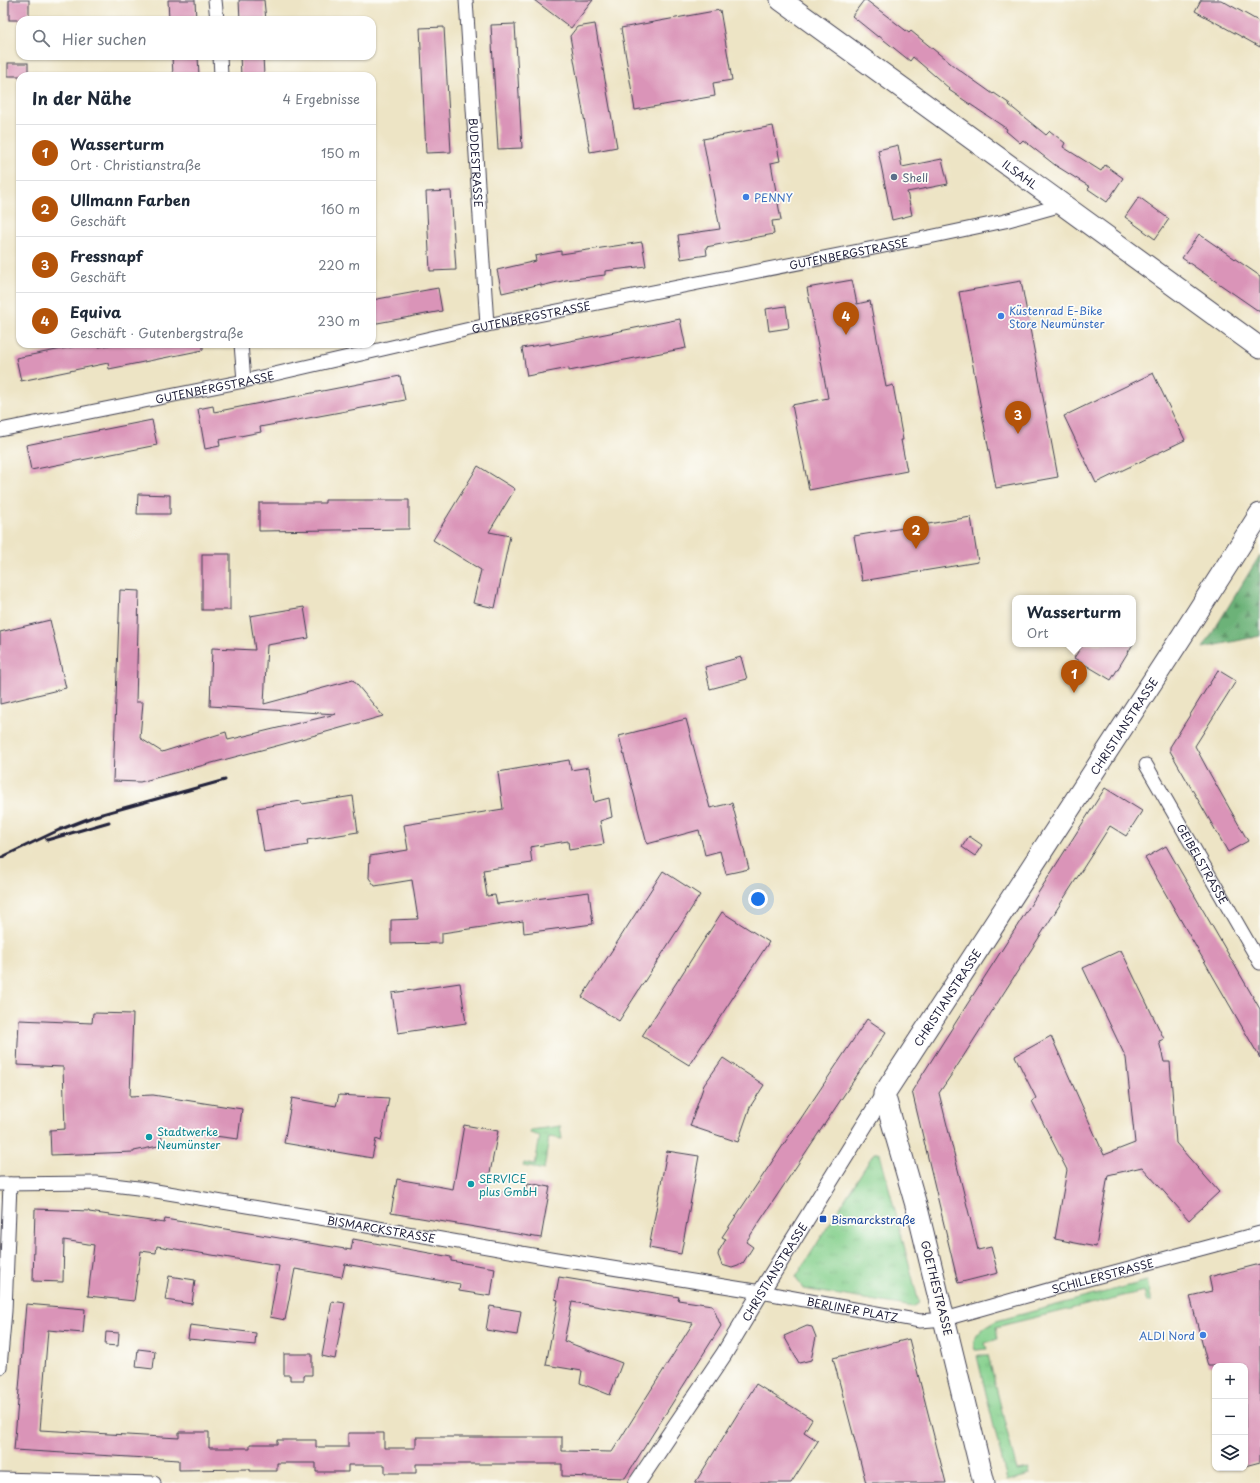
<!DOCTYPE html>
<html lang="de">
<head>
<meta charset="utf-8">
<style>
	body { margin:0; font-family:"Playpen Sans",sans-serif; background:#f2f2f3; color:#1f2937 }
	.controls { position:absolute; right:12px; bottom:12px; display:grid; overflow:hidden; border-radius:8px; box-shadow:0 1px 3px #0004 }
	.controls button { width:36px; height:36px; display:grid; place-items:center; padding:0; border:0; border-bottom:1px solid #e0e1e3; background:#fff; color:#1f2937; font:20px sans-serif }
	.you { position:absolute; left:758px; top:899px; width:14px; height:14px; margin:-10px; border:3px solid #fff; border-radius:50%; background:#1a73e8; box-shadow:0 0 0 6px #1a73e833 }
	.badge { display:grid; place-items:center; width:26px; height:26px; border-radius:50%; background:#b45309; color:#fff; font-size:13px; font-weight:700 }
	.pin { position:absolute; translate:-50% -33px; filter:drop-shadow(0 1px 2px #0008) }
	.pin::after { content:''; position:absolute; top:21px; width:14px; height:12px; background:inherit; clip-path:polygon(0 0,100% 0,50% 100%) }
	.popup { position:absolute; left:1012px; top:595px; width:124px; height:52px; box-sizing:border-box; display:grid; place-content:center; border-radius:8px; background:#fff; filter:drop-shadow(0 1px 3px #0005); font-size:13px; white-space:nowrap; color:#747a83 }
	.popup b { font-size:15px; color:#1f2937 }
	.popup::after { content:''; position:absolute; left:50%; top:100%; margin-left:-8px; border:8px solid transparent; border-top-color:#fff }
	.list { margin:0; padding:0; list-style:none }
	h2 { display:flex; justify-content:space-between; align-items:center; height:52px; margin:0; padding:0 16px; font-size:17px }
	h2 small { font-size:13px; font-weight:400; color:#747a83 }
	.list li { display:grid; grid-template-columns:26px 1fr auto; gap:12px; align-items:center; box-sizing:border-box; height:56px; padding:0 16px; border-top:1px solid #e0e1e3 }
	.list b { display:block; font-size:15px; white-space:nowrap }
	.list p { margin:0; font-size:13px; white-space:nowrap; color:#747a83 }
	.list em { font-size:13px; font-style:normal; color:#747a83 }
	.icon { flex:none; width:22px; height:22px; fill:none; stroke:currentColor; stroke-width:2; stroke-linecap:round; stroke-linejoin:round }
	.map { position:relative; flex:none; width:1260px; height:1483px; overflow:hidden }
	.search { position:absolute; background:#fff; box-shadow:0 1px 3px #0004; left:16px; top:16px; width:360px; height:44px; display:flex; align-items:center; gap:10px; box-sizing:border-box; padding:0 14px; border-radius:12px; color:#747a83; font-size:15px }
	.panel { position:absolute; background:#fff; box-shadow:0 1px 3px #0004; left:16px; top:72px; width:360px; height:276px; border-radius:12px }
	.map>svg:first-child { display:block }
</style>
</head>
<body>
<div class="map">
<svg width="1260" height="1483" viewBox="0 0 1260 1483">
	<defs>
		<pattern id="grass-tufts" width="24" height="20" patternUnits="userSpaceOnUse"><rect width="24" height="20" fill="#85d08d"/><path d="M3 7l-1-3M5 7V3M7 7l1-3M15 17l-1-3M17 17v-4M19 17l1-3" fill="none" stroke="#73b27b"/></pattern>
		<pattern id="forest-firs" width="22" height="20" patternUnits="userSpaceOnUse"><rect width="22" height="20" fill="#6cb278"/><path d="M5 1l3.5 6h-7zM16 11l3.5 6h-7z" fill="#589064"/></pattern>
	</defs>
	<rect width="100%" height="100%" fill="#fdfcf7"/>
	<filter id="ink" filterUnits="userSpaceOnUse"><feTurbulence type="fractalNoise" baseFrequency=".025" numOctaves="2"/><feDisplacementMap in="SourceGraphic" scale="8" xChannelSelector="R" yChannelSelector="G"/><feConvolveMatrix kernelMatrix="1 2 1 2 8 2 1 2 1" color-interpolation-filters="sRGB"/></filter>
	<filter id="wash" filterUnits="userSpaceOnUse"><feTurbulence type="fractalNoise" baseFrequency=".012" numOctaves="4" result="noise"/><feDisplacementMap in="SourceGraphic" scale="16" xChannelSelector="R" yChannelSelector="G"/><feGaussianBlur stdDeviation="0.9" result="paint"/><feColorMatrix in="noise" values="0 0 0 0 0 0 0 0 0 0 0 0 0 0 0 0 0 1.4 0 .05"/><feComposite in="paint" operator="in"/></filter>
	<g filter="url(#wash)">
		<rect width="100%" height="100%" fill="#ede4c5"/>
		<g fill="url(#grass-tufts)" stroke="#547964">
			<polygon points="560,1126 562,1139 549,1137 544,1170 523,1166 524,1163 535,1165 540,1136 530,1133 531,1130"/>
			<polygon points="874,1153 880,1153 919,1303 913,1307 803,1289 796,1277"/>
			<path d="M 1147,1281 L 1151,1297 L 1151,1301 L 1147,1302 L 1144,1291 L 996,1327 L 998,1339 L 985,1343 L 987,1349 L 978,1350 L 975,1350 C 970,1335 985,1327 996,1321 Z"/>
			<polygon points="979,1355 988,1355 1017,1471 1029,1469 1030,1475 1007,1481 977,1356"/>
		</g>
		<polygon fill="url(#forest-firs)" stroke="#476a5a" points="1260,555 1260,636 1203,648"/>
		<g id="blocks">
			<g fill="#da94b8">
				<rect x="9" y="0" width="20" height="20"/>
				<polygon points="168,0 195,0 196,20 169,20"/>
				<polygon points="239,0 264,0 266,20 240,20"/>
				<polygon points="534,0 593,0 571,28"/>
				<polygon points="864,0 866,0 909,33 911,31 955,67 993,94 994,93 1010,104 1009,105 1046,135 1050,131 1065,143 1063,147 1101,171 1105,165 1123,178 1107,202 1088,189 1090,187 1055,165 1023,140 1020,143 1006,131 1007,129 949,90 950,89 913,57 910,61 879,36 878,37 852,16"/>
				<polygon points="1201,0 1221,0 1260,22 1260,47 1195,11"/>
				<polygon points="720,10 732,80 713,83 715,96 635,110 621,28"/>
				<polygon points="515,24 522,148 498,149 491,25"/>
				<polygon points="595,24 617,147 590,152 570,36 577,27"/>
				<polygon points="444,27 451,152 426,153 420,28"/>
				<polygon points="172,56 198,56 199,76 173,76"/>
				<polygon points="240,56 263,56 264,76 241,76"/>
				<rect x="8" y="63" width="20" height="13"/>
				<polygon points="773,126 780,161 771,163 781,220 772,221 774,234 706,247 707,255 681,259 678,235 720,229 703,139"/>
				<polygon points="898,145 902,167 942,159 948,184 907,192 912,215 892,220 878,150"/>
				<polygon points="451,191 456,270 430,271 426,192"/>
				<polygon points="1139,197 1169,219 1155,239 1125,217"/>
				<polygon points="1199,234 1260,276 1260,312 1182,258"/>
				<polygon points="642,242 646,266 605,271 605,275 566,280 541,286 541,284 502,293 497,270 536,261 535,256 561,251 561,254"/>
				<polygon points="852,280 857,304 870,301 886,387 893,385 903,440 901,440 907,471 809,490 792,405 828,398 807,288"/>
				<polygon points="1021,281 1058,477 996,488 959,292"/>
				<polygon points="438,288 442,311 372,324 372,300"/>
				<polygon points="786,306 789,328 769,331 766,309"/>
				<polygon points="680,319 686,348 569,371 569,368 527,376 522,348 550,343 550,345"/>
				<polygon points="87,344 98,344 99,347 115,344 203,344 203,350 109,369 108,363 21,381 16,358"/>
				<polygon points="1153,373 1185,440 1096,483 1064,416"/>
				<polygon points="400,376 405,400 260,427 261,432 219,440 220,446 205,449 198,409 213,406 214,412"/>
				<polygon points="152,420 157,445 31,470 26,445"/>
				<polygon points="478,466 515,489 489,532 510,536 495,608 473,603 481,570 433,540"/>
				<polygon points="138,494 170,495 170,514 137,514"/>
				<polygon points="325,500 409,500 409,529 259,531 259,503 325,503"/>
				<polygon points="971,517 978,562 862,581 854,536"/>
				<rect x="202" y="554" width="28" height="56"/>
				<polygon points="120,590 139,591 136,702 143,702 140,738 162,752 226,732 228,740 336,714 210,706 212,648 255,650 250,616 304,607 309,638 267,645 264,704 353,680 383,716 280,745 140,782 113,781"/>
				<polygon points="50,620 66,688 0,704 0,632"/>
				<polygon points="1083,644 1133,644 1111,680 1074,658"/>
				<polygon points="741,657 747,679 710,689 705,667"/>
				<polygon points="1218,670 1236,681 1195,746 1210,774 1248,841 1228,852 1170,751 1170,747"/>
				<polygon points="686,719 710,808 732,803 749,869 726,874 720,851 705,855 699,830 647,844 619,736"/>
				<polygon points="569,760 571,770 589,767 594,802 609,798 612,817 600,821 604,844 569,850 568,841 530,847 532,863 483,870 487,896 495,895 497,904 589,892 593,924 524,933 523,921 442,933 442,943 391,944 391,920 418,919 412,880 375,886 369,878 370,856 408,850 404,825 503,809 498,772"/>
				<polygon points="1105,788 1142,811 1126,836 1110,826 954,1071 939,1093 978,1250 991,1247 998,1273 958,1283 912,1091"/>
				<polygon points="353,796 358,832 307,840 308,845 264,852 257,808 301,801 302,804"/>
				<polygon points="969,836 982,845 975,856 962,847"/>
				<polygon points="1166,846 1260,1009 1260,1058 1145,858"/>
				<polygon points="663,871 700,895 619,1021 582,997"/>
				<polygon points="722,912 769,942 689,1065 642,1036"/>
				<polygon points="1121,950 1164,1039 1159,1041 1164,1062 1170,1062 1176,1143 1219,1192 1189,1220 1142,1167 1108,1175 1096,1247 1055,1239 1067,1170 1032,1101 1036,1098 1015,1056 1051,1036 1104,1155 1135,1143 1126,1058 1083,968"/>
				<polygon points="460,983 466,1023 398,1033 392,993"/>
				<polygon points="93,1013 133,1014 130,1096 153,1095 242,1109 238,1139 160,1129 163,1145 134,1151 134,1152 51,1155 50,1130 65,1129 63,1067 17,1065 19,1020 92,1023"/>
				<polygon points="867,1019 886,1032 746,1242 753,1247 743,1263 738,1266 732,1268 722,1265 718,1255 719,1251 726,1239 722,1237"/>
				<polygon points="723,1058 764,1085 750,1107 738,1142 690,1126 704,1085"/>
				<polygon points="339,1095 389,1098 381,1141 376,1139 372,1158 284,1143 292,1098 336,1106"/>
				<polygon points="464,1125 498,1131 487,1189 526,1196 528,1183 550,1187 541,1238 391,1213 397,1179 453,1189"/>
				<polygon points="667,1151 699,1156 681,1254 649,1248"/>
				<polygon points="35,1209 89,1211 89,1212 164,1223 165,1219 351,1250 353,1239 451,1257 451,1261 495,1268 491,1296 459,1291 460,1284 345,1264 342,1277 295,1269 285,1320 270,1317 279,1266 157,1246 156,1253 141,1251 134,1301 88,1296 94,1245 64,1240 63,1282 33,1281"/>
				<polygon points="1260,1264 1260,1462 1245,1466 1245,1366 1208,1366 1190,1296 1212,1291 1209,1277"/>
				<polygon points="169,1276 195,1280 192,1304 165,1300"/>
				<polygon points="559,1277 679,1297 678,1300 712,1305 721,1326 625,1478 562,1476 562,1464 416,1464 416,1473 385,1473 385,1465 348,1465 348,1472 316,1472 316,1463 277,1463 277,1471 250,1471 250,1469 179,1470 179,1460 14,1450 26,1304 85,1309 83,1333 48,1330 40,1430 179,1438 179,1432 209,1432 209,1448 250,1448 250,1444 277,1444 277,1440 316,1440 316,1447 348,1447 348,1433 384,1433 384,1448 416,1448 416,1437 562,1437 562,1451 612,1452 693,1323 572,1302 564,1341 622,1363 610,1395 580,1383 582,1371 546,1365 558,1300 555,1299"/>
				<polygon points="332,1301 345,1303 335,1359 322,1356"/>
				<polygon points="490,1306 521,1311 517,1335 486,1330"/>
				<polygon points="190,1325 256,1333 255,1345 188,1339"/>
				<polygon points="807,1326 812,1327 816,1337 811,1360 799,1363 784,1336"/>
				<polygon points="106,1332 119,1333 118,1346 105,1345"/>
				<polygon points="909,1339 946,1483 866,1483 833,1358"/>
				<polygon points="138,1349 155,1351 153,1369 136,1367"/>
				<polygon points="284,1354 312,1354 312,1375 304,1375 304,1380 290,1380 290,1375 284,1375"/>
				<polygon points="756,1384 812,1419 804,1432 818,1441 791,1483 695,1483"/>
			</g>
		</g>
	</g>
	<g filter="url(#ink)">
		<use href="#blocks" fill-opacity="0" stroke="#403f50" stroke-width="1"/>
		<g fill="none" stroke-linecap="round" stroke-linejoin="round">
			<g stroke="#403f50" stroke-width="15">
				<g id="minor">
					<polyline points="215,0 217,20"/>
					<path id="s1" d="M 466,0 L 487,325"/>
					<polyline points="220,56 221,76"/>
					<polyline points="241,344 244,381"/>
					<path id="s2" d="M 0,430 L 244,381 L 487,325 L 934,236 L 1005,221 L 1062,205"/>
					<path id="s3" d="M 1146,765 L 1260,963"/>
					<path id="s4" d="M 0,1184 L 96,1183 L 138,1188 L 344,1222 L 550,1258 L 761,1292 L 920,1321 L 945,1319 L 1062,1286 L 1260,1233"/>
					<polyline points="0,1367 5,1311 10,1184"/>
					<polyline points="0,1479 154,1483"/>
				</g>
			</g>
			<g stroke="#403f50" stroke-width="18">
				<g id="tertiary">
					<path id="s5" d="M 637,1483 L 724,1354 L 761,1292 L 884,1094"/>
				</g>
			</g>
			<g stroke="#403f50" stroke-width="23">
				<g id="primary">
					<path id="s6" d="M 781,0 L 1260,348"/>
					<path id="s7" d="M 984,1483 L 918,1212 L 884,1094 L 1182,636 L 1260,514"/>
				</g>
			</g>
			<use href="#minor" stroke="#fff" stroke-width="13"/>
			<use href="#tertiary" stroke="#fff" stroke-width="16"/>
			<use href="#primary" stroke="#fff" stroke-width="21"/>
			<g stroke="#22223b" stroke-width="3">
				<polyline points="47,840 109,822"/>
				<polyline points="0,858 59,830 95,816 225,780"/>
			</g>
		</g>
	</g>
	<circle fill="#5c6f8a" stroke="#fdfcf7" stroke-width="1.5" cx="894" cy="177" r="4"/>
	<g fill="#3f7fe0" stroke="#fdfcf7" stroke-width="1.5">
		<circle cx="746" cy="197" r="4"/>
		<circle cx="1001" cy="316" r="4"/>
		<circle cx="1203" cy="1335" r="4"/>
	</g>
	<g fill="#0f9aa8" stroke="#fdfcf7" stroke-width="1.5">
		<circle cx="149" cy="1137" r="4"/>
		<circle cx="471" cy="1184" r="4"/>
	</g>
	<rect fill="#1a4fb4" stroke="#fdfcf7" stroke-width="1.5" x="819" y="1215" width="8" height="8" rx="2"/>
	<g text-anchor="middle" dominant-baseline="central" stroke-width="3.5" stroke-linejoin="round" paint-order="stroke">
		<g font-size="11" fill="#22223b" stroke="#fdfcf7">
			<text stroke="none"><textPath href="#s1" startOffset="163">BUDDESTRASSE</textPath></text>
			<text stroke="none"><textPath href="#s6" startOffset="296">ILSAHL</textPath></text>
			<text stroke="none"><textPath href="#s2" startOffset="867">GUTENBERGSTRASSE</textPath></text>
			<text stroke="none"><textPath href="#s2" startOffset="543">GUTENBERGSTRASSE</textPath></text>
			<text stroke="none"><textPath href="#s2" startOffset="219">GUTENBERGSTRASSE</textPath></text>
			<text stroke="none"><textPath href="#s7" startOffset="841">CHRISTIANSTRASSE</textPath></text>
			<text stroke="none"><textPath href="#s3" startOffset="114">GEIBELSTRASSE</textPath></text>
			<text stroke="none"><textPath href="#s7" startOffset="517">CHRISTIANSTRASSE</textPath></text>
			<text stroke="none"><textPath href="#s4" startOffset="385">BISMARCKSTRASSE</textPath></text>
			<text stroke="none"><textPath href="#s5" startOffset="252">CHRISTIANSTRASSE</textPath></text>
			<text stroke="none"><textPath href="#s4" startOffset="1120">SCHILLERSTRASSE</textPath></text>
			<text transform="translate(937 1288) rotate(76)">GOETHESTRASSE</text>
			<text stroke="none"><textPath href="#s4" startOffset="863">BERLINER PLATZ</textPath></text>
		</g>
		<g font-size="11" fill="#4e5e75" stroke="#fdfcf7" text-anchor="start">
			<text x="902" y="177">Shell</text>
		</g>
		<g font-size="11" fill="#366cbe" stroke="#fdfcf7" text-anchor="start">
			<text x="754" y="197">PENNY</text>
			<text x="1009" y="310">Küstenrad E-Bike<tspan x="1009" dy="13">Store Neumünster</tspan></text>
			<text x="1195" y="1335" text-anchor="end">ALDI Nord</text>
		</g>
		<g font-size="11" fill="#0d838f" stroke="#fdfcf7" text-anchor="start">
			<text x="157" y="1131">Stadtwerke<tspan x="157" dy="13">Neumünster</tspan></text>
			<text x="479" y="1178">SERVICE<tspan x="479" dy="13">plus GmbH</tspan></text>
		</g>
		<g font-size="11" fill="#164399" stroke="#fdfcf7" text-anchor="start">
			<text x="831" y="1219">Bismarckstraße</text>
		</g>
	</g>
</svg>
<div class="controls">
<button>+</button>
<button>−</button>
<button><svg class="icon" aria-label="layers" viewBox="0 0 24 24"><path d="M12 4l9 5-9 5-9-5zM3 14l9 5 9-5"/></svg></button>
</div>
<div class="you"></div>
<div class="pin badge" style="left:1074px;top:693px">1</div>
<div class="popup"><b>Wasserturm</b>Ort</div>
<div class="pin badge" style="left:916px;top:549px">2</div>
<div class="pin badge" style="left:1018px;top:434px">3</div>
<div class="pin badge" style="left:846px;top:335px">4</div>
<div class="search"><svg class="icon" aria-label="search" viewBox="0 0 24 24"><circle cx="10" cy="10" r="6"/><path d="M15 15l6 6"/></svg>Hier suchen</div>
<section class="panel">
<h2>In der Nähe<small>4 Ergebnisse</small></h2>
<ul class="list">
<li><span class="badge">1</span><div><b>Wasserturm</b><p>Ort · Christianstraße</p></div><em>150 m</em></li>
<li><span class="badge">2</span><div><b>Ullmann Farben</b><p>Geschäft</p></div><em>160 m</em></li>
<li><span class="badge">3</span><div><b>Fressnapf</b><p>Geschäft</p></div><em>220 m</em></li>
<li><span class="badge">4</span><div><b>Equiva</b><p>Geschäft · Gutenbergstraße</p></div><em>230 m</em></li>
</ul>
</section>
</div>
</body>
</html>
